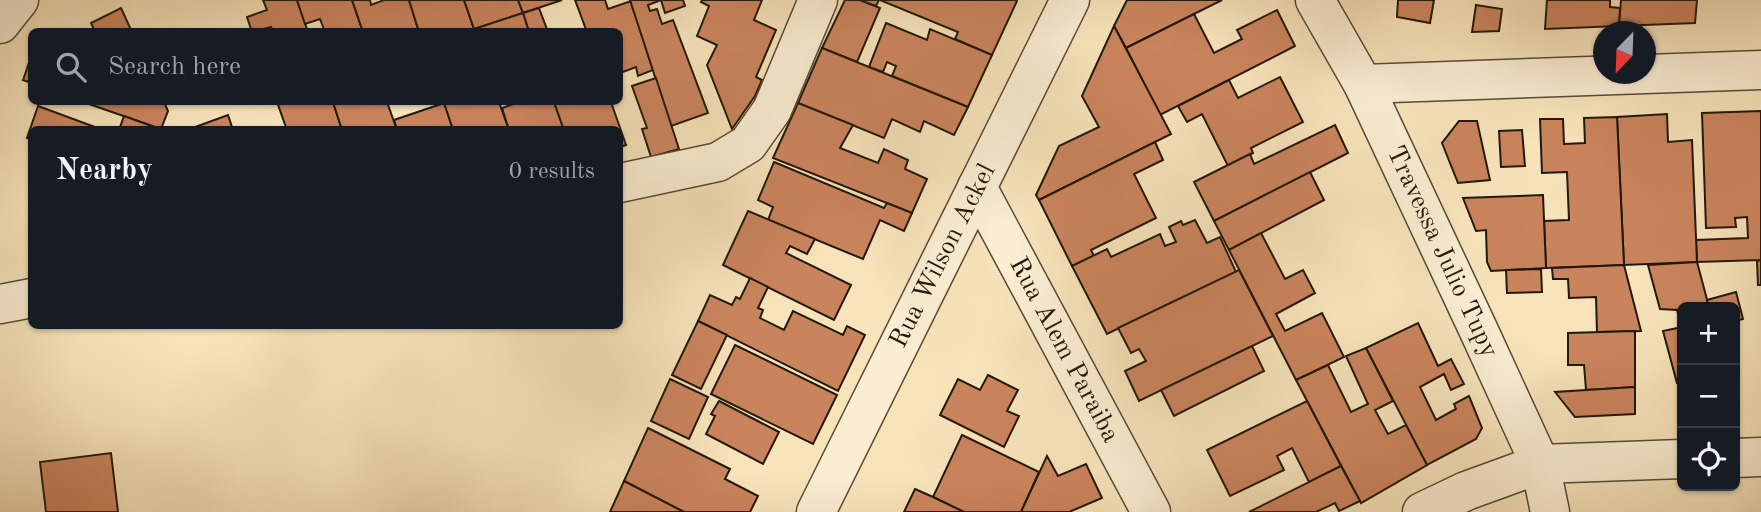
<!DOCTYPE html>
<html lang="en">
<head>
<meta charset="utf-8">
<style>
	body { margin:0; font-family:"Old Standard TT",serif; background:#20242c; color:#f1f3f6 }
	.controls { position:absolute; right:21px; bottom:21px; display:grid; overflow:hidden; border-radius:10px; box-shadow:0 2px 5px #0004 }
	.controls button { width:63px; height:63px; display:grid; place-items:center; padding:0; border:0; border-bottom:2px solid #363941; background:#171b24; color:#f1f3f6; font:35px sans-serif }
	.compass { position:absolute; left:1593px; top:21px; width:63px; height:63px; border-radius:50%; background:#171b24; box-shadow:0 2px 5px #0004; rotate:203deg }
	.list { margin:0; padding:0; list-style:none }
	h2 { display:flex; justify-content:space-between; align-items:center; height:91px; margin:0; padding:0 28px; font-size:30px }
	h2 small { font-size:23px; font-weight:400; color:#9ea1a6 }
	.icon { flex:none; width:38px; height:38px; fill:none; stroke:currentColor; stroke-width:2; stroke-linecap:round; stroke-linejoin:round }
	.map { position:relative; flex:none; width:1761px; height:512px; overflow:hidden }
	.search { position:absolute; background:#171b24; box-shadow:0 2px 5px #0004; left:28px; top:28px; width:595px; height:77px; display:flex; align-items:center; gap:18px; box-sizing:border-box; padding:0 24px; border-radius:10px; color:#9ea1a6; font-size:26px }
	.panel { position:absolute; background:#171b24; box-shadow:0 2px 5px #0004; left:28px; top:126px; width:595px; height:203px; border-radius:10px }
	.map>svg:first-child { display:block }
</style>
</head>
<body>
<div class="map">
<svg width="1761" height="512" viewBox="0 0 1761 512">
	<rect width="100%" height="100%" fill="#f7e3ba"/>
	<filter id="stains"><feTurbulence type="fractalNoise" baseFrequency=".00286" numOctaves="4"/><feColorMatrix values="0 0 0 0 .2 0 0 0 0 .09 0 0 0 0 .02 0 0 0 .5 -.17"/></filter>
	<radialGradient id="worn" r=".72"><stop offset=".6" stop-color="#630" stop-opacity="0"/><stop offset="1" stop-color="#630" stop-opacity=".3"/></radialGradient>
	<g fill="#ca845d" stroke="#22180c" stroke-width="2">
		<polygon points="263,0 297,0 308,32 273,32 271,27 252,32 247,17 267,10"/>
		<polygon points="297,0 352,0 363,32 325,32 320,19 305,24"/>
		<polygon points="352,0 370,0 371,5 384,0 409,0 419,32 363,32"/>
		<polygon points="409,0 464,0 474,29 467,32 419,32"/>
		<polygon points="464,0 518,0 523,13 474,29"/>
		<polygon points="518,0 562,0 523,13"/>
		<polygon points="575,0 605,0 608,9 631,1 653,70 638,76 636,67 620,73 620,32 587,32"/>
		<polygon points="630,0 661,0 648,5 650,11 657,9 662,24 673,20 708,113 671,126"/>
		<polygon points="661,0 683,0 685,6 665,13"/>
		<polygon points="702,0 762,0 754,20 776,30 756,77 762,80 755,96 732,129 707,65 717,45 697,36 709,6 701,2"/>
		<polygon points="845,0 860,0 880,8 857,62 822,48"/>
		<polygon points="860,0 879,0 876,6"/>
		<polygon points="880,0 1016,0 1017,1 992,55 955,39 958,32"/>
		<polygon points="1127,0 1222,0 1126,48 1114,26"/>
		<polygon points="1398,0 1434,0 1430,23 1397,17"/>
		<polygon points="1547,0 1610,0 1610,7 1620,8 1619,26 1545,29"/>
		<polygon points="1621,0 1697,0 1695,23 1619,26"/>
		<polygon points="1476,5 1502,9 1499,31 1472,32"/>
		<polygon points="121,8 132,32 95,32 91,23"/>
		<polygon points="539,8 548,32 529,32 523,13"/>
		<polygon points="1277,10 1295,46 1160,115 1126,48 1194,14 1214,53 1242,39 1237,30"/>
		<polygon points="523,13 529,32 474,32 474,29"/>
		<polygon points="886,23 927,40 930,29 992,55 968,107 892,76 896,66 887,62 883,72 869,67"/>
		<polygon points="1114,26 1171,134 1039,200 1036,195 1059,146 1099,127 1082,96"/>
		<polygon points="822,48 968,107 954,135 924,121 920,132 892,119 884,138 798,103"/>
		<polygon points="32,54 32,83 23,80"/>
		<polygon points="1280,77 1303,122 1251,148 1253,153 1228,166 1202,114 1187,122 1178,106 1229,80 1238,98"/>
		<polygon points="656,78 679,149 651,157 642,129 647,128 632,86"/>
		<polygon points="83,102 164,102 168,111 161,129"/>
		<polygon points="277,102 333,102 342,130 287,130"/>
		<polygon points="333,102 387,102 397,130 342,130"/>
		<polygon points="443,102 499,102 509,130 453,130"/>
		<polygon points="513,102 554,102 564,130 509,130 502,108 513,104"/>
		<polygon points="554,102 611,102 626,145 620,147 620,130 564,130"/>
		<polygon points="444,103 453,130 397,130 394,120"/>
		<polygon points="798,103 853,125 840,148 878,163 884,149 908,160 905,169 927,179 912,213 773,158"/>
		<polygon points="38,106 103,130 32,130 32,139 27,138"/>
		<polygon points="1761,111 1761,260 1697,262 1696,240 1748,238 1747,217 1735,218 1736,227 1706,228 1702,113"/>
		<polygon points="1667,114 1668,142 1692,140 1697,262 1624,265 1617,117"/>
		<polygon points="228,115 233,130 187,130"/>
		<polygon points="124,116 149,125 147,130 119,130"/>
		<polygon points="1617,117 1624,265 1546,268 1544,221 1569,220 1567,172 1542,173 1540,119 1563,119 1564,144 1585,143 1584,118"/>
		<polygon points="1459,121 1477,121 1490,180 1458,183 1442,143"/>
		<polygon points="1335,125 1348,153 1214,221 1194,182 1250,154 1254,164"/>
		<polygon points="1522,130 1525,166 1501,167 1499,131"/>
		<polygon points="1155,142 1163,160 1134,174 1156,218 1091,250 1094,256 1072,266 1039,200"/>
		<polygon points="774,162 884,208 887,203 912,213 904,231 880,220 863,259 768,220 773,207 758,200"/>
		<polygon points="1310,172 1324,200 1229,250 1214,221"/>
		<polygon points="1543,195 1546,268 1491,271 1487,262 1486,230 1476,231 1463,198"/>
		<polygon points="748,211 815,239 807,254 790,246 786,253 851,285 834,320 723,265"/>
		<polygon points="1195,220 1207,243 1220,237 1236,272 1107,334 1072,266 1107,249 1111,257 1160,234 1165,246 1176,242 1169,227 1181,221 1183,225"/>
		<polygon points="1261,233 1285,279 1303,270 1315,293 1276,314 1285,331 1322,313 1344,357 1296,380 1229,250"/>
		<polygon points="1761,260 1761,285 1758,285 1757,261"/>
		<polygon points="1697,262 1709,307 1682,307 1682,327 1677,310 1660,309 1648,265"/>
		<polygon points="1624,265 1641,331 1597,332 1596,297 1569,298 1568,279 1553,279 1552,268"/>
		<polygon points="1541,269 1542,292 1507,293 1506,270"/>
		<polygon points="1239,270 1273,336 1139,401 1125,371 1146,361 1139,349 1131,353 1118,328"/>
		<polygon points="750,278 768,287 758,308 763,310 760,318 784,330 793,311 843,335 847,326 865,335 838,391 698,321 710,295 732,305 736,297 740,299"/>
		<polygon points="1736,292 1743,319 1735,321 1735,307 1709,307 1707,300"/>
		<polygon points="698,321 727,335 701,389 672,375"/>
		<polygon points="1418,323 1438,366 1451,359 1464,384 1451,390 1444,374 1420,387 1436,420 1456,409 1454,404 1469,396 1482,428 1476,439 1427,465 1366,348"/>
		<polygon points="1682,327 1682,382 1677,383 1663,331"/>
		<polygon points="1635,331 1635,387 1586,390 1584,365 1568,365 1568,333"/>
		<polygon points="735,345 837,395 813,444 711,394"/>
		<polygon points="1252,346 1264,371 1174,416 1161,390"/>
		<polygon points="1366,348 1393,401 1375,410 1388,434 1406,425 1427,465 1361,503 1296,380 1328,365 1351,412 1368,404 1346,356"/>
		<polygon points="988,375 1018,390 1007,411 1019,416 1004,447 940,415 958,379 980,390"/>
		<polygon points="670,379 708,397 689,439 651,421"/>
		<polygon points="1635,387 1635,414 1575,417 1555,392"/>
		<polygon points="719,401 779,432 763,464 706,434 715,416 711,414"/>
		<polygon points="1307,401 1341,466 1309,482 1292,448 1277,456 1284,470 1230,496 1207,450"/>
		<polygon points="648,428 730,469 725,479 758,496 750,512 684,512 624,481"/>
		<polygon points="962,435 1039,472 1021,512 964,512 933,497"/>
		<polygon points="111,453 118,512 46,512 40,462"/>
		<polygon points="1047,456 1058,476 1086,464 1102,498 1069,512 1021,512"/>
		<polygon points="1341,466 1360,501 1339,511 1335,503 1316,512 1249,512"/>
		<polygon points="624,481 684,512 610,512"/>
		<polygon points="915,489 933,497 964,512 904,512"/>
	</g>
	<g fill="none" stroke-linecap="round" stroke-linejoin="round">
		<g stroke="#574b38" stroke-width="41">
			<g id="minor">
				<polyline points="1315,0 1363,84 1478,329 1540,464 1550,512"/>
				<polyline points="0,24 19,0"/>
				<polyline points="1363,84 1761,70"/>
				<polyline points="620,183 718,162 748,144 772,110 818,0"/>
				<polyline points="977,187 1151,512"/>
				<polyline points="0,304 32,298"/>
				<polyline points="1735,458 1761,457"/>
				<polyline points="816,512 1070,0"/>
				<polyline points="1422,512 1466,491 1540,464 1682,459"/>
			</g>
		</g>
		<use href="#minor" stroke="#faedd2" stroke-width="38"/>
	</g>
	<g text-anchor="middle" dominant-baseline="central" stroke-width="7" stroke-linejoin="round" paint-order="stroke">
		<g font-size="26" fill="#22180c" stroke="#faedd2">
			<text transform="translate(1442 252) rotate(65)">Travessa Julio Tupy</text>
			<text transform="translate(943 256) rotate(-63)">Rua Wilson Ackel</text>
			<text transform="translate(1064 350) rotate(62)">Rua Alem Paraiba</text>
		</g>
	</g>
	<rect width="100%" height="100%" filter="url(#stains)"/>
	<rect width="100%" height="100%" fill="url(#worn)"/>
</svg>
<div class="controls">
<button>+</button>
<button>−</button>
<button><svg class="icon" aria-label="locate" viewBox="0 0 24 24"><circle cx="12" cy="12" r="6"/><path d="M12 2v4M12 18v4M2 12h4M18 12h4"/></svg></button>
</div>
<svg class="compass" viewBox="-18 -18 36 36"><path d="M0-13l5 13h-10z" fill="#e53935"/><path d="M0 13l5-13h-10z" fill="#9ea1a6"/></svg>
<div class="search"><svg class="icon" aria-label="search" viewBox="0 0 24 24"><circle cx="10" cy="10" r="6"/><path d="M15 15l6 6"/></svg>Search here</div>
<section class="panel">
<h2>Nearby<small>0 results</small></h2>
<ul class="list">
</ul>
</section>
</div>
</body>
</html>
